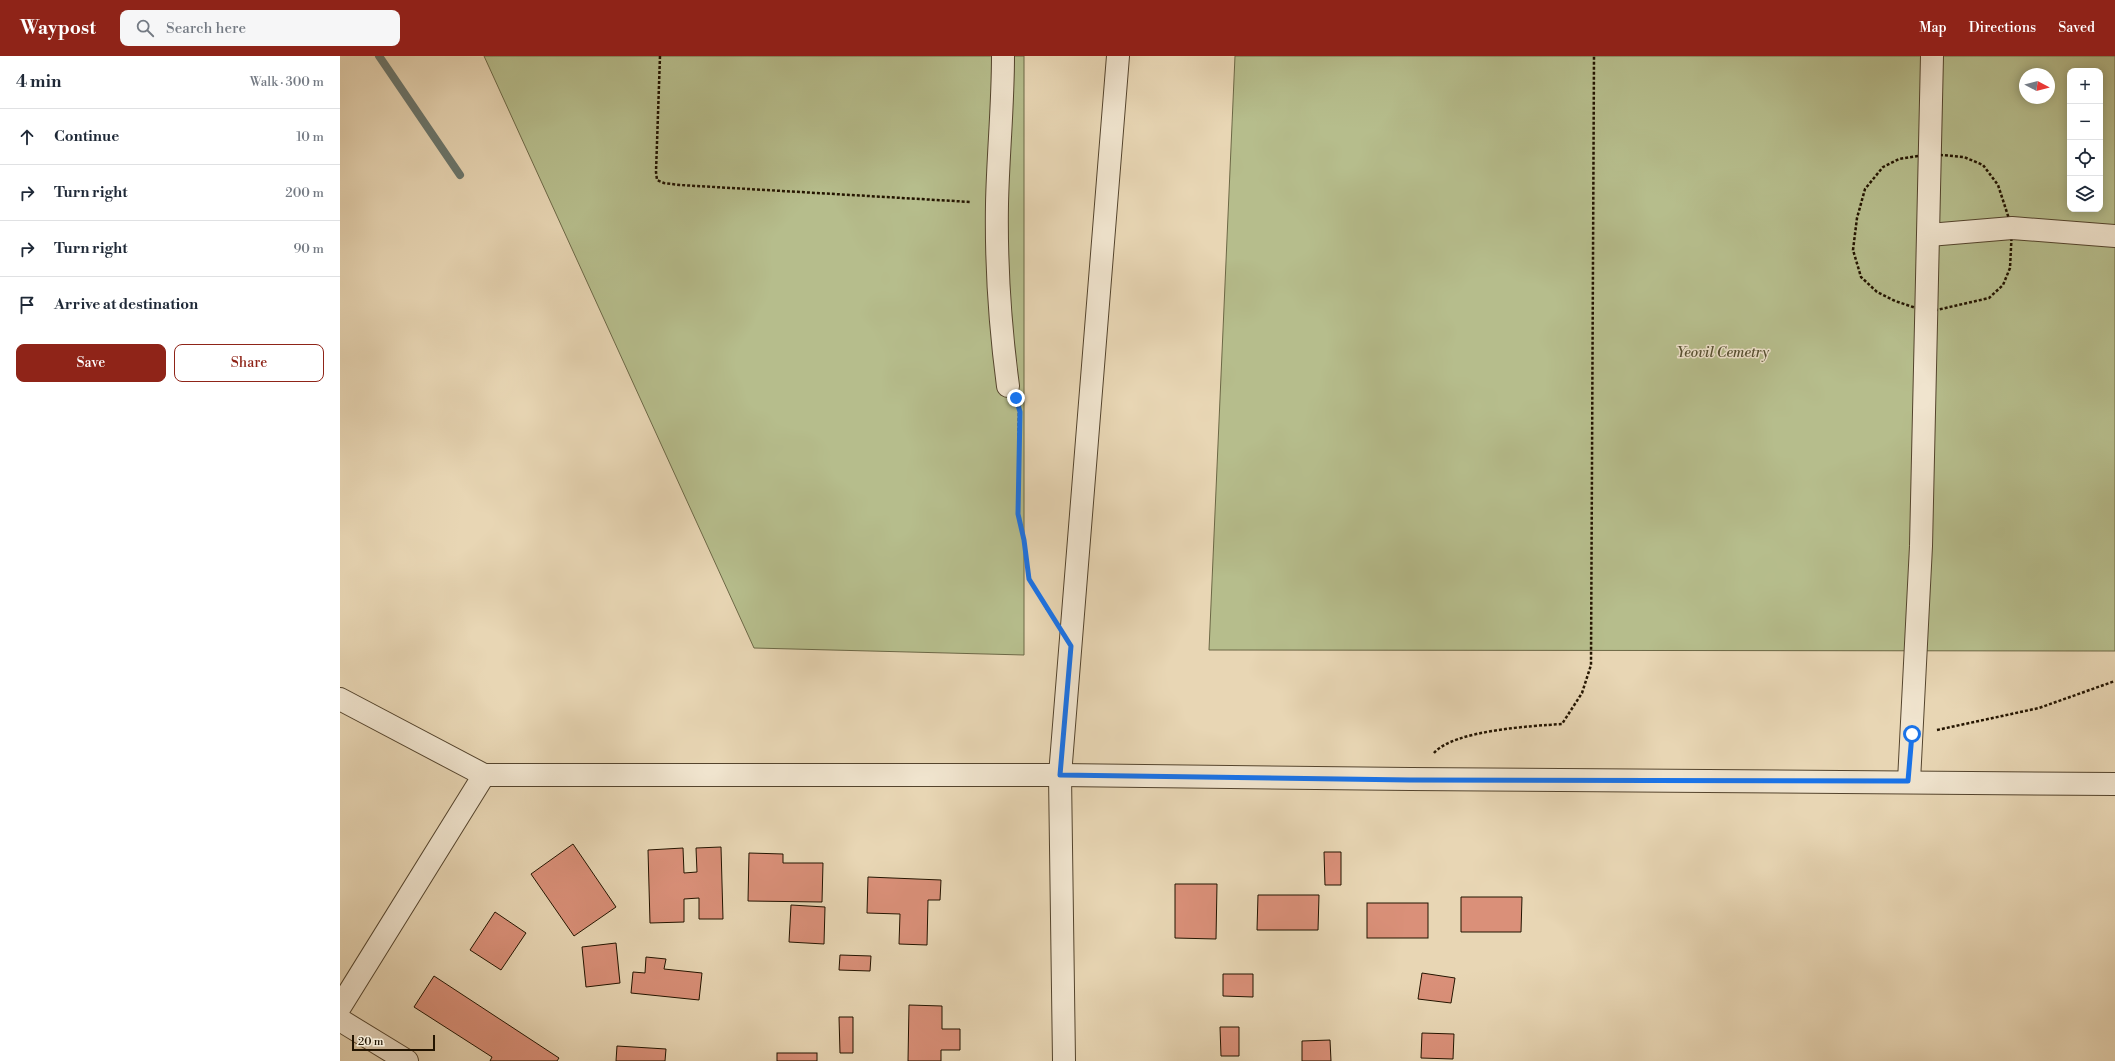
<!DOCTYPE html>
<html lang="en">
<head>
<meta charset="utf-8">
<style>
	body { margin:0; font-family:"Libre Bodoni",serif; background:#f6f6f7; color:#1f2937 }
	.controls { position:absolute; right:12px; top:12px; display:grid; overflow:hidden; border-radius:8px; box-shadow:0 2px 10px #0003 }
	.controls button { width:36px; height:36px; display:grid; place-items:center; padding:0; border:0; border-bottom:1px solid #e0e1e3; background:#fff; color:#1f2937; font:20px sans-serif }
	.compass { position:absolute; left:1679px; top:12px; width:36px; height:36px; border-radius:50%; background:#fff; box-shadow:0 2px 10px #0003; rotate:97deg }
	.scale { position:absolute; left:12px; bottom:10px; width:83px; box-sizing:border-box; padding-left:4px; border:2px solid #231400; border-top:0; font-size:11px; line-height:14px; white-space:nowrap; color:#231400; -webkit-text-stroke:3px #f0e4ce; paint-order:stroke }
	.stop { position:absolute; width:12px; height:12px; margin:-9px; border:3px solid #1a73e8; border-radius:50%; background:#fff }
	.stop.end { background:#1a73e8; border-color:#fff; box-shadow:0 1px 4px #0008 }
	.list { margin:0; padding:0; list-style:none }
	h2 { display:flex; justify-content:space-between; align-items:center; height:52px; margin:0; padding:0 16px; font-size:17px }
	h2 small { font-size:13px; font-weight:400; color:#747a83 }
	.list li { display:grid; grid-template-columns:26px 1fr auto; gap:12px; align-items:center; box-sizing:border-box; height:56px; padding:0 16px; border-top:1px solid #e0e1e3 }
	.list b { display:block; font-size:15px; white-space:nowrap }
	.list em { font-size:13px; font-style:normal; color:#747a83 }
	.actions { display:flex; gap:8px; padding:12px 16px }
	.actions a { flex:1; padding:9px 0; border:1px solid #8f2418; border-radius:8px; text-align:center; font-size:14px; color:#8f2418 }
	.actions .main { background:#8f2418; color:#fff }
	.icon { flex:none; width:22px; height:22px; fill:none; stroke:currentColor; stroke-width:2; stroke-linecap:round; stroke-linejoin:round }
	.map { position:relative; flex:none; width:1775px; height:1005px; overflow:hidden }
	header { display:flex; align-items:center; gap:24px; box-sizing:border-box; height:56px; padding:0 20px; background:#8f2418; color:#fff }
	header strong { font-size:19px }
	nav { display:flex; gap:22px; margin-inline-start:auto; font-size:14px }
	.search { width:280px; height:36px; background:#f6f6f7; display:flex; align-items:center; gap:10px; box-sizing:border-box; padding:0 14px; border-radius:8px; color:#747a83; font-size:15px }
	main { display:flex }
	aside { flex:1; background:#fff }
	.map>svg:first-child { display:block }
</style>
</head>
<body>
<header>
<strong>Waypost</strong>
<div class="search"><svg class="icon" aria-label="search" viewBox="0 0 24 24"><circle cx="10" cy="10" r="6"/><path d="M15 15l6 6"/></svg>Search here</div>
<nav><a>Map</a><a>Directions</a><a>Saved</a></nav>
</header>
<main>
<aside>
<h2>4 min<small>Walk · 300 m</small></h2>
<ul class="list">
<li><svg class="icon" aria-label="ahead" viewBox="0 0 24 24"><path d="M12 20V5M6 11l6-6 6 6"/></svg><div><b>Continue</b></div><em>10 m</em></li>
<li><svg class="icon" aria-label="right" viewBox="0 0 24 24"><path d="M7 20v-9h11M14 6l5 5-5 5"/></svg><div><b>Turn right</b></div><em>200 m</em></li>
<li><svg class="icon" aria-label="right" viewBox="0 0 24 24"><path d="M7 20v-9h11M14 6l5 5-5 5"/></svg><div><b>Turn right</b></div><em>90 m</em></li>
<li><svg class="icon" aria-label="arrive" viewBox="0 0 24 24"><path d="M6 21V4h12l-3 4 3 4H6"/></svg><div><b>Arrive at destination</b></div></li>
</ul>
<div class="actions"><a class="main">Save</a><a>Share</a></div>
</aside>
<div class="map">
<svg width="1775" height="1005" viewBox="0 0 1775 1005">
	<rect width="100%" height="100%" fill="#e8d6b4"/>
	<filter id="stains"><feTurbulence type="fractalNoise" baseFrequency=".005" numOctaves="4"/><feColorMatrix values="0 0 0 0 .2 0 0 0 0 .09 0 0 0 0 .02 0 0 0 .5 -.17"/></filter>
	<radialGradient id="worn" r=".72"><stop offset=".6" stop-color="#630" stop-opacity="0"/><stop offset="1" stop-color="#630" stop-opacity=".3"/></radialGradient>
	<g fill="#b6bd8c" stroke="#6c6846" fill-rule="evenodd">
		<polygon points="144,0 684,0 684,599 414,592"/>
		<path d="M 895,0 L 1775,0 L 1775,595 L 869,594 ZM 1730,15 L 1760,15 L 1760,153 L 1730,153 ZM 1685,18 L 1709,18 L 1709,42 L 1685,42 Z"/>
	</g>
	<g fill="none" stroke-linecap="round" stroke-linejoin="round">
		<polyline stroke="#6a766d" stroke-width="8" points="39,0 120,119"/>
	</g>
	<g fill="#da9079" stroke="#231400">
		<polygon points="233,788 276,851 234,880 191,818"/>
		<polygon points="381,791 383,863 359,863 359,842 344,843 344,866 310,867 308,794 343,792 344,817 357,816 356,792"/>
		<polygon points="984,796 1001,796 1001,829 985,829"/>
		<polygon points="409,797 443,798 443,807 483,807 482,846 408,845"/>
		<polygon points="528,821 601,824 600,844 588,844 587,889 559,888 560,858 527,857"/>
		<polygon points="835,828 877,828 876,883 835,882"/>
		<polygon points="918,839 979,839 978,874 917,874"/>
		<polygon points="1121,841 1182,841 1181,876 1121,876"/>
		<rect x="1027" y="847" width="61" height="35"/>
		<polygon points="451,849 485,851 484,888 449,886"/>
		<polygon points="155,856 186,877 161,914 130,894"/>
		<polygon points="276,887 280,927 246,931 242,891"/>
		<polygon points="500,899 531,900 530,915 499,914"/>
		<polygon points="306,901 326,903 324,913 362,917 359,944 291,937 293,916 305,917"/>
		<polygon points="1082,917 1115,922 1111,947 1078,943"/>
		<polygon points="883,918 913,918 913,941 883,940"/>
		<polygon points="94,920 219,1002 217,1005 150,1005 152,1001 74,951"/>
		<polygon points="569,949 602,950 602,973 620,973 620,994 601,994 601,1005 568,1005"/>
		<polygon points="499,961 513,961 513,997 500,997"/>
		<polygon points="880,971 899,971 899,1000 881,1000"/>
		<polygon points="1082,977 1114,978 1113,1003 1081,1002"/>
		<polygon points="990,984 991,1005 962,1005 962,985"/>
		<polygon points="277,990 326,993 325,1005 276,1005"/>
		<rect x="437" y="997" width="40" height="8"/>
	</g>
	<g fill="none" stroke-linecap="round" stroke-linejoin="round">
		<g stroke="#54442d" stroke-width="24">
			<g id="minor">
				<path d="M 663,0 C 663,50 658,99 657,148 C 656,209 660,270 668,330"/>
				<polyline points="1589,179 1672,172 1775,180"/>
				<polyline points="0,643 144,719"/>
				<polyline points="1569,725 1581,490 1592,0"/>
				<polyline points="0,951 144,719 720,719 1070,723 1775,728"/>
				<polyline points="0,964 67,1005"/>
				<polyline points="724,1005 720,719 778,0"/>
			</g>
		</g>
		<g stroke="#231400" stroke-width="2.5" stroke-dasharray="3 2" stroke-linecap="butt">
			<polyline points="320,0 316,116 317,124 324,127 340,129 631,146"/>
			<polygon points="1590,98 1624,101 1643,109 1658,129 1672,172 1670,212 1663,229 1649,242 1588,256 1555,245 1537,236 1521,221 1513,194 1517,162 1525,133 1543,111 1559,103"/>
			<polyline points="679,352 678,459 684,484 689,523 707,553"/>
			<polyline points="1597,674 1699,652 1775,625"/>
			<path d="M 1094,697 C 1114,674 1192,670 1222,668 L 1242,637 L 1251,609 L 1254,0"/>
		</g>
		<use href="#minor" stroke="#f0e4ce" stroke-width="22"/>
	</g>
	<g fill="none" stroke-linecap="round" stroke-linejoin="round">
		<polyline stroke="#1a73e8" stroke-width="5" points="676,342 680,356 678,458 684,484 689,523 731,590 720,719 1070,724 1568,725 1572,678"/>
	</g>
	<g text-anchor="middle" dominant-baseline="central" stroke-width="3" stroke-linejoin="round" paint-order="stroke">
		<g font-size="14" font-style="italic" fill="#564f31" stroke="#f0e4ce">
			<text x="1383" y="297">Yeovil Cemetry</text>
		</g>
	</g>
	<rect width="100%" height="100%" filter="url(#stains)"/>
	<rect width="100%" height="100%" fill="url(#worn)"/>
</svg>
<div class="controls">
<button>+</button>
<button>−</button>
<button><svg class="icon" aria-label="locate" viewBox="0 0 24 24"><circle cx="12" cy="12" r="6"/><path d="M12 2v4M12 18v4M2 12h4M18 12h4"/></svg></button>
<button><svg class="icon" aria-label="layers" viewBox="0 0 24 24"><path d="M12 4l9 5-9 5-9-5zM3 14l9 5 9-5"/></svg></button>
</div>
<svg class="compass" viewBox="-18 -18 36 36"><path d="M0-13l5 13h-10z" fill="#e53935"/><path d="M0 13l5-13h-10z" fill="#747a83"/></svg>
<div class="scale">20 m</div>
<div class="stop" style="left:1572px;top:678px"></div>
<div class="stop end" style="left:676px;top:342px"></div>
</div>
</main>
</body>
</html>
